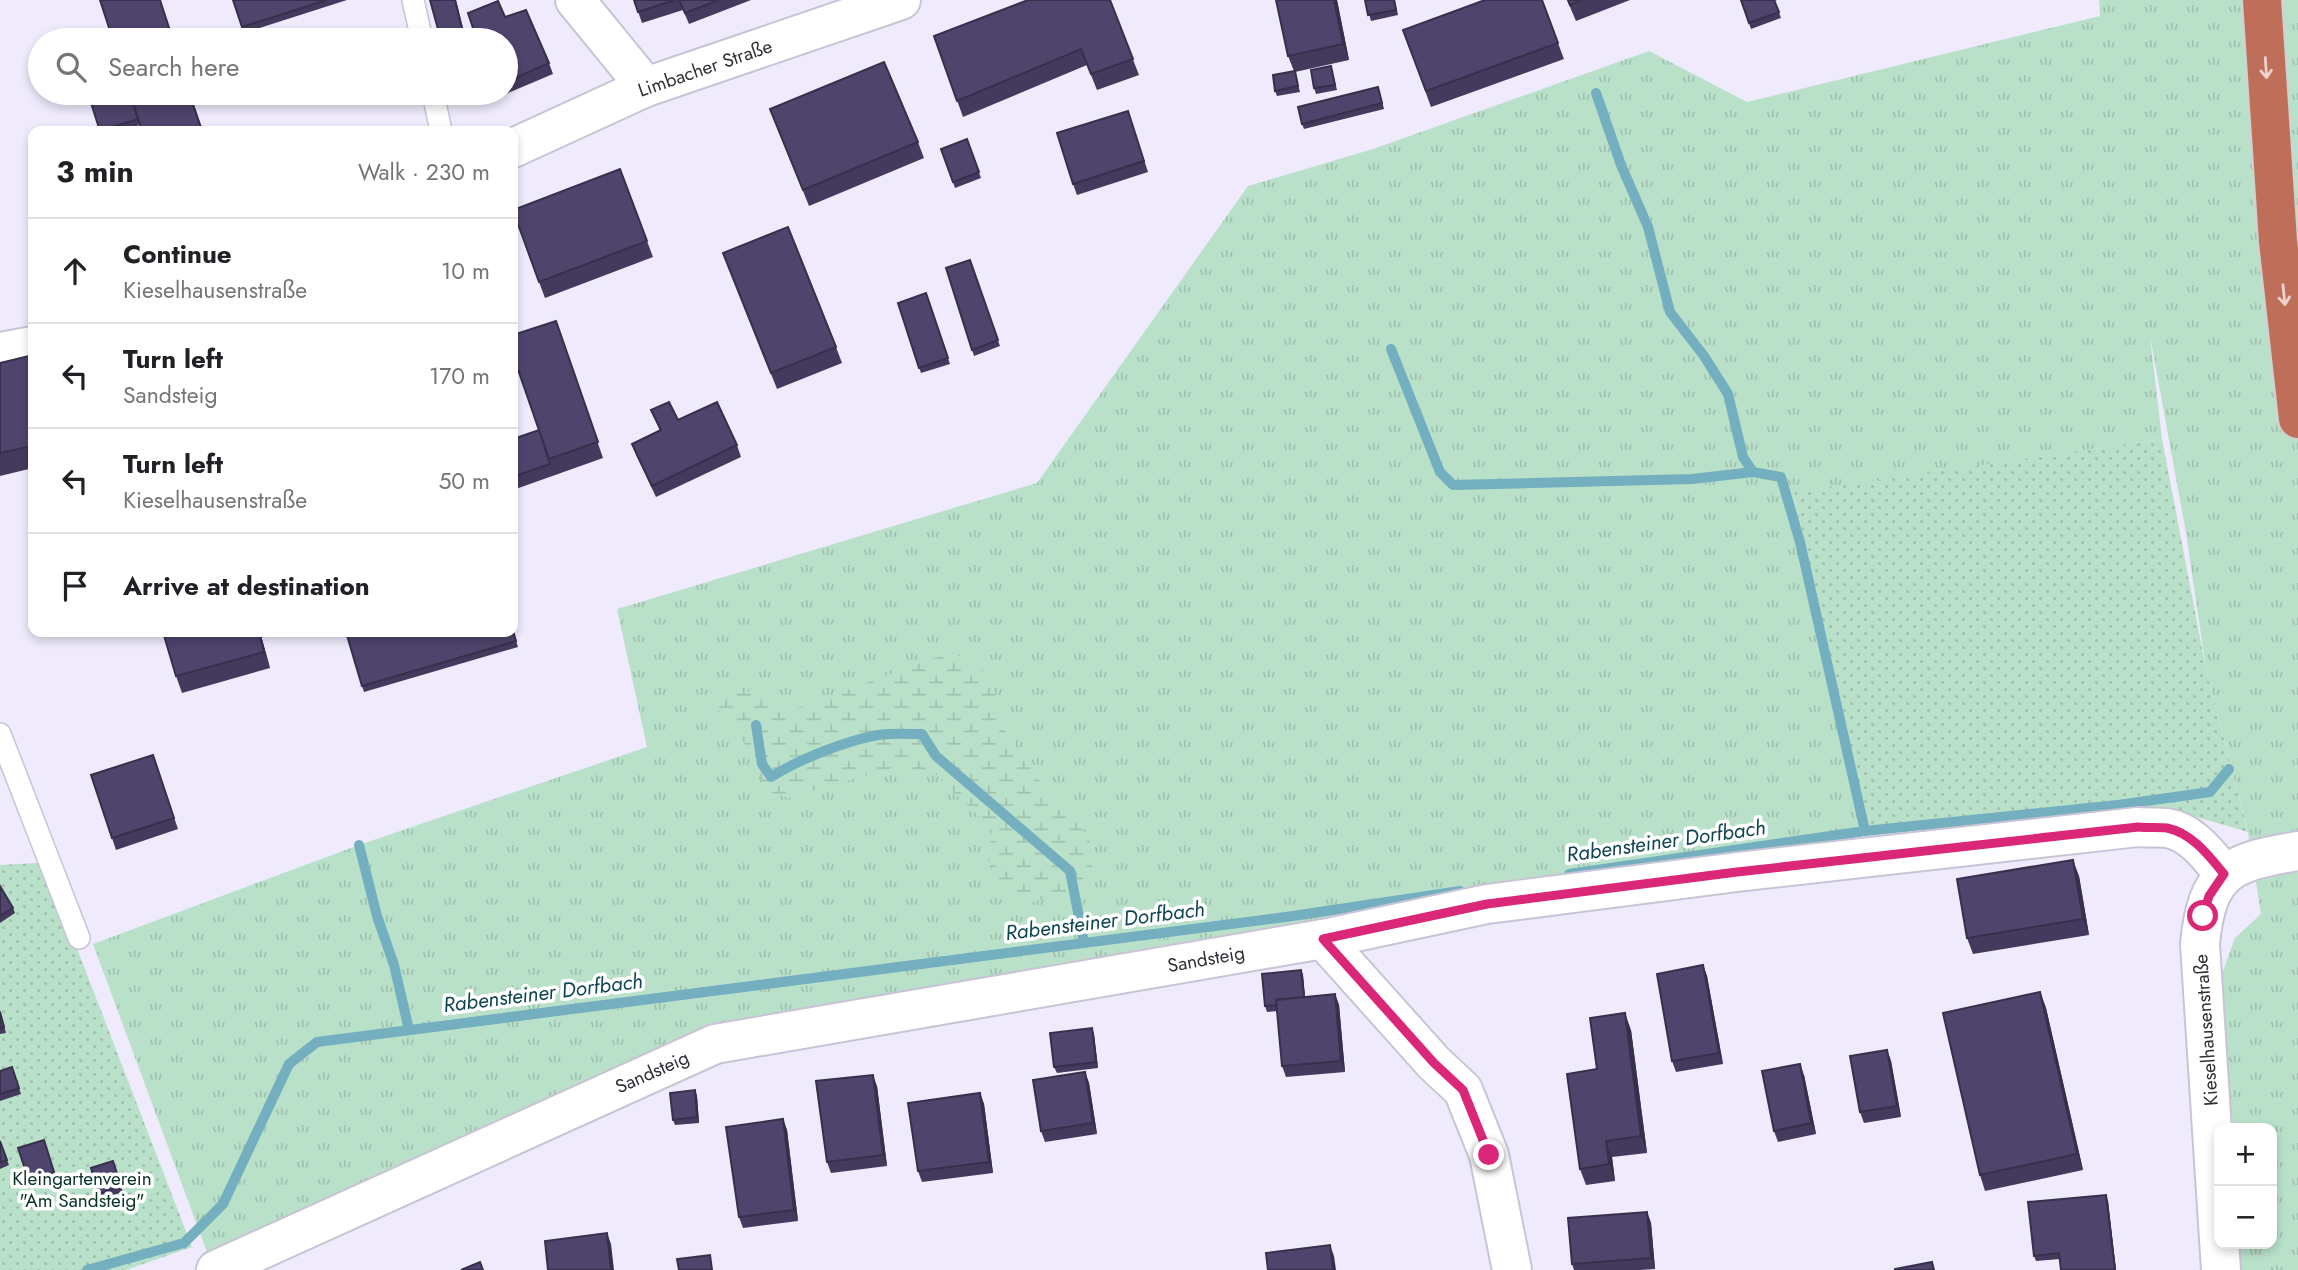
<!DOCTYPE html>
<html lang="en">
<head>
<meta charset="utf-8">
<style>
	body { margin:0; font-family:Jost,sans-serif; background:#f2f2f2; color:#202124 }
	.controls { position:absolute; right:21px; bottom:21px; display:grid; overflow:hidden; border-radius:14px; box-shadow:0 4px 10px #0003 }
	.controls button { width:63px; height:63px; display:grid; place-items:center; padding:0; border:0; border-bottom:2px solid #e0e0e0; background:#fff; color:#202124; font:35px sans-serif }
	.stop { position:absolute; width:21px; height:21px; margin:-16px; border:5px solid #db2777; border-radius:50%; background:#fff }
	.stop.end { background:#db2777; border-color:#fff; box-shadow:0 2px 7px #0008 }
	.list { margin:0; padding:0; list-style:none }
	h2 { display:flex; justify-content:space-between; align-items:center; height:91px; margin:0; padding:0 28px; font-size:30px }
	h2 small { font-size:23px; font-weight:400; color:#757577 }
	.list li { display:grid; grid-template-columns:46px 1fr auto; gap:21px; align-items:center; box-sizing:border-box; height:105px; padding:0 28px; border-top:2px solid #e0e0e0 }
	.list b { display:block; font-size:26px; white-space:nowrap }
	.list p { margin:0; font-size:23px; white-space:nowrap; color:#757577 }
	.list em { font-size:23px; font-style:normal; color:#757577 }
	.icon { flex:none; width:38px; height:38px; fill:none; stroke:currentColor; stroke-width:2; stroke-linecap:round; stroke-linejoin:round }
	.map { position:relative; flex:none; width:2298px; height:1270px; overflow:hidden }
	.search { position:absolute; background:#fff; box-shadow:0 4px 10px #0003; left:28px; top:28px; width:490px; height:77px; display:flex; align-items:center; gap:18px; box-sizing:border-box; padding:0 24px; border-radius:38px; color:#757577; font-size:26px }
	.panel { position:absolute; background:#fff; box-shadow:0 4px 10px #0003; left:28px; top:126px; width:490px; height:511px; border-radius:14px }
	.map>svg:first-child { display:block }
</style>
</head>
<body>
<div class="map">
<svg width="2298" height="1270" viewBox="0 0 2298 1270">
	<defs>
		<pattern id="grass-tufts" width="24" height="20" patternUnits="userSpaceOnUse" patternTransform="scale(1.75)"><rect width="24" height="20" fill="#b9e1ca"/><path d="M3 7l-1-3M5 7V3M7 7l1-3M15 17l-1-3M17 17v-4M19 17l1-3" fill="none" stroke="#9fc1ae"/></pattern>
		<pattern id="wetland-marsh" width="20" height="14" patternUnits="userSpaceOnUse" patternTransform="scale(1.75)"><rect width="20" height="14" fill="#b9e1ca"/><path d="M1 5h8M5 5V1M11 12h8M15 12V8" fill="none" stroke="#9fc1ae"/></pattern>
		<pattern id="garden-dots" width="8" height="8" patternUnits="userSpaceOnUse" patternTransform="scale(1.75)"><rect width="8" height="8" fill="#b9e1ca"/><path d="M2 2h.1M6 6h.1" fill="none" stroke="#9fc1ae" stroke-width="1.8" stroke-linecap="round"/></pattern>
	</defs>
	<rect width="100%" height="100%" fill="#efebfd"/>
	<polygon fill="url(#grass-tufts)" points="2099,0 2298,0 2298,1270 2238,1270 2236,1244 2272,1244 2272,1128 2229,1128 2220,979 2235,938 2261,914 2248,832 2206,669 2186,533 2150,336 2162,439 1794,493 1865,831 698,1042 207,1252 93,944 359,845 647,747 617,609 1037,483 1248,186 1373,149 1649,51 1747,102 2100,16"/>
	<polygon fill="url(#wetland-marsh)" points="951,652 981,666 994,691 1002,727 1047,791 1069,807 1092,845 1092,888 1029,903 999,889 988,859 992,829 933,772 896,767 788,798 767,791 739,732 716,708 738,688 771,699 792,710"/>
	<g fill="url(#garden-dots)">
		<polygon points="2162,439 2206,669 2248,832 2168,809 1865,831 1794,492"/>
		<polygon points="37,863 78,951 192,1247 126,1270 0,1270 0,865"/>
	</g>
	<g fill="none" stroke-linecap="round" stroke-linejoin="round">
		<g stroke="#74afbf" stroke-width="10">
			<polyline points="1596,93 1621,165 1648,227 1670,312 1704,356 1728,394 1743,457 1753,472"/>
			<polyline points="1391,349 1440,472 1453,485 1692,479 1753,472 1781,477 1800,542 1865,831"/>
			<path d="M 756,725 L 762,764 L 771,777 C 800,759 845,741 878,735 C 892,733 908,734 922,734 L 936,756 L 1070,871 L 1084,943"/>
			<polyline points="359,845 377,916 394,965 409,1030"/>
			<polyline points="1569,874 1865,831 2118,805 2210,792 2229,769"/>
			<polyline points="87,1270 184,1243 223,1204 289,1064 317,1042 1286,917 1460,891"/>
		</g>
		<g stroke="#c8c4d5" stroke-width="24">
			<g id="service">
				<polyline points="413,0 422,40"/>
				<polyline points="433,93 441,131"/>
				<polyline points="0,734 79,938"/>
			</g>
		</g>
		<g stroke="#c8c4d5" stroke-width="42">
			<g id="minor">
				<polyline points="575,0 646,87"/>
				<polyline points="1323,939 1434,1063 1463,1090 1489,1155 1512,1270"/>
				<path d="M 216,1270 L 715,1044 L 1323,939 L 1487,904 L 1737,872 L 2138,827 C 2148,828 2158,827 2167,828 C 2192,832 2209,856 2224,874"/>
				<path d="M 2221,1270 L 2200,944 C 2207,871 2230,862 2298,851"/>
			</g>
		</g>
		<g stroke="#c8c4d5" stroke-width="42">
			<g id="tertiary">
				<polyline points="513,148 646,87 901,0"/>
				<polyline points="0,352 33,346"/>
			</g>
		</g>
		<g stroke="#d1d1d3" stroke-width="42">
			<polyline id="motorway" points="2262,0 2278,241 2298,419"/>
		</g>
		<use href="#service" stroke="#fff" stroke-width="21"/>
		<use href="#minor" stroke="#fff" stroke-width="38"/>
		<use href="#tertiary" stroke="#fff" stroke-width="38"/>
		<use href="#motorway" stroke="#bf6f59" stroke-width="38"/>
	</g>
	<g fill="#443a5d">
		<polygon points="233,0 347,0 244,33"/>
		<polygon points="634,0 751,0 689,24 683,10 642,23"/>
		<polygon points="1110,0 1139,75 1097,90 1087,65 963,117 934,36"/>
		<polygon points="1337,0 1349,60 1295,72 1300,92 1277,96 1275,91 1294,71 1288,56"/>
		<polygon points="1365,0 1395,0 1398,15 1371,21"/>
		<polygon points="1542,0 1564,59 1431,107 1403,30"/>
		<polygon points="1567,0 1630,0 1576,21"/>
		<polygon points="1741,0 1777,0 1775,1 1781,18 1751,29"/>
		<polygon points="505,17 549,63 553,74 487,102 484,93 506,93 506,40 441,40 465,35"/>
		<polygon points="1331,66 1337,90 1316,94 1314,88"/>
		<polygon points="121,93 190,93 203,131 140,125 120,131 100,131"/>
		<polygon points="1380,93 1384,109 1304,129 1302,124"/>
		<polygon points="770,109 918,142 924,158 809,206"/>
		<polygon points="1128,111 1148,172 1077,195 1073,184"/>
		<polygon points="967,139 981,178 955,188 941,149"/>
		<polygon points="620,169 653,257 545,298 518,226"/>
		<polygon points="723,253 836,347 842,363 777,389"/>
		<polygon points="970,260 1000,346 974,356 946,268"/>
		<polygon points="926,293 950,364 921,373 898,303"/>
		<polygon points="556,321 603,458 513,490 513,439 539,430"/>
		<polygon points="33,355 33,468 0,476 0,363"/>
		<polygon points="651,410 678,420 737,445 741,457 656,497 636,455 632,444 660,431"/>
		<polygon points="513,631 518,647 364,692 362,686"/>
		<polygon points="260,632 270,668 182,693 176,676"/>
		<polygon points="153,755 178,829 116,850 91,775"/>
		<polygon points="2079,876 2089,935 1973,954 1967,938"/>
		<polygon points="0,886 13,908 15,913 0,923"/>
		<polygon points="1703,965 1707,976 1723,1064 1676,1072 1672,1061"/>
		<polygon points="1301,970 1303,975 1305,997 1335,994 1339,1005 1345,1072 1286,1077 1282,1066 1277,1011 1267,1012 1265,1006"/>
		<polygon points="2040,992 2046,1008 2083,1170 1985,1191 1980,1175"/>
		<polygon points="0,1010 6,1033 0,1034"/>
		<polygon points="1092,1028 1094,1034 1098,1068 1057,1073 1054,1067"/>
		<polygon points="1631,1030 1647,1153 1612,1157 1615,1181 1586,1185 1580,1169 1597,1069"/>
		<polygon points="1887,1050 1891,1061 1901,1117 1864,1123 1860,1112"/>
		<polygon points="12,1067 21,1094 0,1101 0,1071"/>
		<polygon points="1085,1072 1089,1083 1097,1134 1045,1142 1041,1131"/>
		<polygon points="1804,1075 1816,1134 1778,1142 1774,1131"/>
		<polygon points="877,1086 887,1166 831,1173 827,1162"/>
		<polygon points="695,1090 697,1096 699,1123 675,1125 673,1120"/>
		<polygon points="980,1093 984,1104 993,1173 922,1182 918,1171"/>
		<polygon points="783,1119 787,1130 798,1221 743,1228 739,1217"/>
		<polygon points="44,1140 56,1178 31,1187 18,1148"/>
		<polygon points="0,1141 9,1165 0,1169"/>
		<polygon points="113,1161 123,1192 101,1199 91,1168"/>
		<polygon points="2108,1201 2116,1270 2061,1270 2060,1259 2036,1261 2034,1256"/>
		<polygon points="1647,1212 1651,1223 1655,1269 1640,1270 1574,1270 1572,1264"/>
	</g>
	<g fill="#37304c">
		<polygon points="455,0 456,0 466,40"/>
		<polygon points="1334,0 1337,0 1349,60 1343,44"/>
		<polygon points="259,632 260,632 270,668 264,652"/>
		<polygon points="2073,860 2079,876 2089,935 2083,919"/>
		<polygon points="1703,965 1707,976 1723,1064 1719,1053"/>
		<polygon points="1301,970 1303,975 1306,1008 1304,1002"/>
		<polygon points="2040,992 2046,1008 2083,1170 2077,1154"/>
		<polygon points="1335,994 1339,1005 1345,1072 1341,1061"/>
		<polygon points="1625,1013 1631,1030 1647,1153 1641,1136"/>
		<polygon points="1092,1028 1094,1034 1098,1068 1096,1062"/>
		<polygon points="1887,1050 1891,1061 1901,1117 1897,1106"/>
		<polygon points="1800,1064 1804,1075 1816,1134 1811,1123"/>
		<polygon points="1085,1072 1089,1083 1097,1134 1093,1123"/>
		<polygon points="873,1075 877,1086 887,1166 883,1155"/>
		<polygon points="695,1090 697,1096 699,1123 697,1117"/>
		<polygon points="980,1093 984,1104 993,1173 989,1162"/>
		<polygon points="783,1119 787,1130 798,1221 794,1210"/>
		<polygon points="1606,1141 1612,1157 1615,1181 1609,1164"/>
		<polygon points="2106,1195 2108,1201 2116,1270 2115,1270"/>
		<polygon points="1647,1212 1651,1223 1655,1269 1651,1258"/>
		<polygon points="607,1233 611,1244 614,1270 611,1270"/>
		<polygon points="1330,1245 1334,1256 1336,1270 1333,1270"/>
	</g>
	<g fill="#4f446c" stroke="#37304c" stroke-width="2">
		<polygon points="100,0 160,0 173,40 113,40"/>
		<polygon points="233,0 327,0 242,27"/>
		<polygon points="430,0 455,0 464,36 448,40 441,40"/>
		<polygon points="634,0 675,0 638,12"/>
		<polygon points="679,0 719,0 685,13"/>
		<polygon points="1028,0 1110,0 1133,59 1091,74 1081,49 957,101 934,36"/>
		<polygon points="1276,0 1334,0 1343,44 1288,56"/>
		<polygon points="1365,0 1394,0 1396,10 1368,15"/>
		<polygon points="1485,0 1542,0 1558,43 1426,91 1403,30"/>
		<polygon points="1568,0 1582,0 1570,5"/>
		<polygon points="1741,0 1774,0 1779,12 1749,23"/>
		<polygon points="498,1 505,17 526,10 549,63 506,82 506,40 466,40 464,36 474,31 468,13"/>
		<polygon points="884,62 918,142 803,190 770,109"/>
		<polygon points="1331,66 1335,85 1314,88 1311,70"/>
		<polygon points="1295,71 1298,86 1275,91 1273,75"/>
		<polygon points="1378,87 1382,103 1302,124 1298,107"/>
		<polygon points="121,93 130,93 138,119 100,131 91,103"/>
		<polygon points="130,93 189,93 202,131 142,131"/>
		<polygon points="1128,111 1144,161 1073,184 1057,133"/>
		<polygon points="967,139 979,172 953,182 941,149"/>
		<polygon points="620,169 647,241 539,282 513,210"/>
		<polygon points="788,227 836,347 771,373 723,253"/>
		<polygon points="970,260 998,340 972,350 946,268"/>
		<polygon points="926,293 948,358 919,368 898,303"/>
		<polygon points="556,321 598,442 549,459 513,355 513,335"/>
		<polygon points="33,355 33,446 0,453 0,363"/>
		<polygon points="669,402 678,420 717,402 737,445 652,486 632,444 661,430 651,410"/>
		<polygon points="539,430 550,464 513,477 513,439"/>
		<polygon points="513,631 516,641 362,686 346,632"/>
		<polygon points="163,632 259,632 264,652 176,676"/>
		<polygon points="153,755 174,818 112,838 91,775"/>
		<polygon points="2073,860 2083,919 1967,938 1957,879"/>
		<polygon points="0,886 13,908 0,916"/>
		<polygon points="1703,965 1719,1053 1672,1061 1657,974"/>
		<polygon points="1301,970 1304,997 1276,1000 1276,1005 1265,1006 1262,974"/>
		<polygon points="2040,992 2077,1154 1980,1175 1943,1013"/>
		<polygon points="1335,994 1341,1061 1282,1066 1276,1000"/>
		<polygon points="0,1012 4,1027 0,1028"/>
		<polygon points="1625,1013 1641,1136 1606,1141 1609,1164 1580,1169 1567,1074 1597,1069 1590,1018"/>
		<polygon points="1092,1028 1096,1062 1054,1067 1050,1033"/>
		<polygon points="1887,1050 1897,1106 1860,1112 1850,1056"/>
		<polygon points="1800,1064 1811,1123 1774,1131 1762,1071"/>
		<polygon points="12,1067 19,1088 0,1094 0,1071"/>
		<polygon points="1085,1072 1093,1123 1041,1131 1033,1080"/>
		<polygon points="873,1075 883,1155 827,1162 816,1081"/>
		<polygon points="695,1090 697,1117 673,1120 670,1093"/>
		<polygon points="980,1093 989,1162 918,1171 908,1103"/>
		<polygon points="783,1119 794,1210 739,1217 726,1127"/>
		<polygon points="44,1140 54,1172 29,1181 18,1148"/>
		<polygon points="0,1141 7,1160 0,1162"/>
		<polygon points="113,1161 121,1186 99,1194 91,1168"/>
		<polygon points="2106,1195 2115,1270 2061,1270 2059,1253 2034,1256 2028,1202"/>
		<polygon points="1647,1212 1651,1258 1572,1264 1568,1218"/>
		<polygon points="607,1233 611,1270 548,1270 545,1241"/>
		<polygon points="1330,1245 1333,1270 1268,1270 1266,1253"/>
		<polygon points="710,1255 712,1270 679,1270 677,1259"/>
		<polygon points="480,1262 483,1270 461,1270"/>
		<polygon points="1932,1262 1934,1270 1895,1270 1895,1269"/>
	</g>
	<defs><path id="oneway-shaft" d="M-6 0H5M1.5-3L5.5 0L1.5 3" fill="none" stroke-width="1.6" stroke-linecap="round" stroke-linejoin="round" transform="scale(1.75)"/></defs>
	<g stroke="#ecd4cd">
		<use href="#oneway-shaft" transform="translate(2266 68) rotate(86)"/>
		<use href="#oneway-shaft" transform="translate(2284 295) rotate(84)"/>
	</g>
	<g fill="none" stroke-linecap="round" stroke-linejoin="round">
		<path stroke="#db2777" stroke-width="9" d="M 1489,1155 L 1463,1090 L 1434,1063 L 1323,939 L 1487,904 L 1737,872 L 2138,827 C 2148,828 2158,827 2167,828 C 2192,833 2209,856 2224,874 L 2209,896 L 2203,916"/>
	</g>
	<g text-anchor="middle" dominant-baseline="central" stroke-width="7" stroke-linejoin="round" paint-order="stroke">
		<g font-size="19" fill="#302f36" stroke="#fff">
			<text transform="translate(705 68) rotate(-19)">Limbacher Straße</text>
			<text transform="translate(1206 959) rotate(-10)">Sandsteig</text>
			<text transform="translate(2206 1030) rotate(-94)">Kieselhausenstraße</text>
			<text transform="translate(652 1072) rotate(-24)">Sandsteig</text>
		</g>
		<g font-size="19" fill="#093421" stroke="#fff">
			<text x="82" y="1178">Kleingartenverein<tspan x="82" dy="22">"Am Sandsteig"</tspan></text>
		</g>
		<g font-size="21" font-style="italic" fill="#0f4551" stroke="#fff">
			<text transform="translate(1666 841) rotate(-8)">Rabensteiner Dorfbach</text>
			<text transform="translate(1105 921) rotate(-7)">Rabensteiner Dorfbach</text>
			<text transform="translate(543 993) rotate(-7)">Rabensteiner Dorfbach</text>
		</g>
	</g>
</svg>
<div class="controls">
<button>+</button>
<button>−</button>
</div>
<div class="stop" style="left:2203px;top:916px"></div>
<div class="stop end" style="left:1489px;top:1155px"></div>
<div class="search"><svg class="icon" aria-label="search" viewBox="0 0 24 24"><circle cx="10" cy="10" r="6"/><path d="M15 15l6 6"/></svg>Search here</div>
<section class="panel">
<h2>3 min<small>Walk · 230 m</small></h2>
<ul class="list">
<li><svg class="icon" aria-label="ahead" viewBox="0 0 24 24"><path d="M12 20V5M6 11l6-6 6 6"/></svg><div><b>Continue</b><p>Kieselhausenstraße</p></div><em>10 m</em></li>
<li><svg class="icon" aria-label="left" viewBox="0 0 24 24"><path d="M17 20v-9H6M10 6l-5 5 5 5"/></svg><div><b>Turn left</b><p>Sandsteig</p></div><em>170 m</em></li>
<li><svg class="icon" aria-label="left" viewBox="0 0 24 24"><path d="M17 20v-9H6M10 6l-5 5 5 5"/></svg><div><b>Turn left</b><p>Kieselhausenstraße</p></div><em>50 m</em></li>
<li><svg class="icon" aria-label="arrive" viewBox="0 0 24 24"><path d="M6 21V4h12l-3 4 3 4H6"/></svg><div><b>Arrive at destination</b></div></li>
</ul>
</section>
</div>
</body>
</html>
